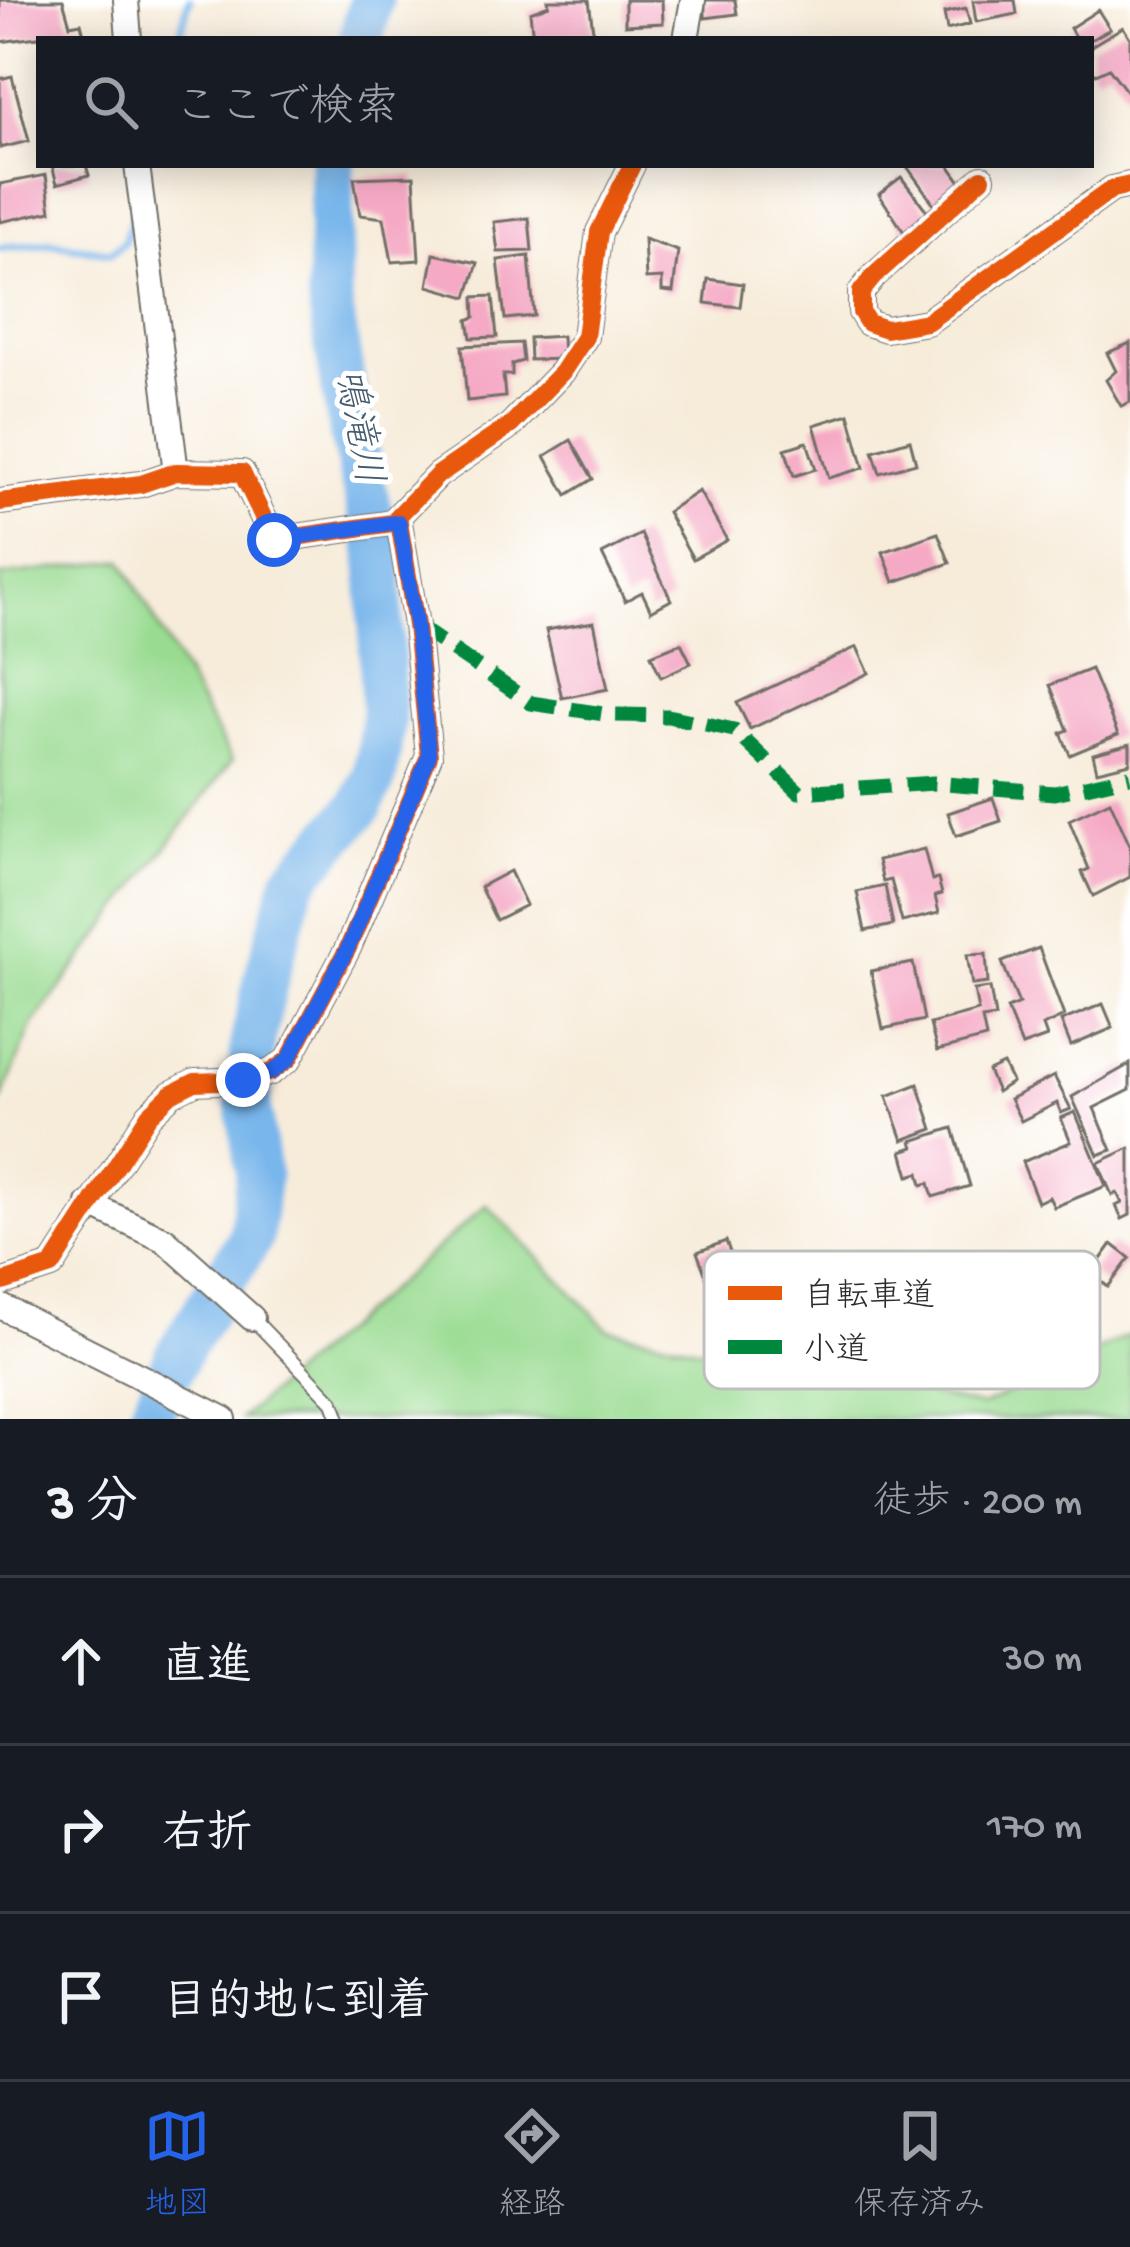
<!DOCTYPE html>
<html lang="ja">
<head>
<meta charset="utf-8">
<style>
	body { margin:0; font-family:"Gochi Hand","Klee One",sans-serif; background:#242831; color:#f1f3f6 }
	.stop { position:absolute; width:36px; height:36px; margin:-27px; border:9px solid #2563eb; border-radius:50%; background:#fff }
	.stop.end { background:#2563eb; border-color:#fff; box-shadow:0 3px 12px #0008 }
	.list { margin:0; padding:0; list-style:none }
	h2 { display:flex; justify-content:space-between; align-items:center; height:156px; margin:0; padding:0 48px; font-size:51px }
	h2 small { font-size:39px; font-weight:400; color:#9ea1a6 }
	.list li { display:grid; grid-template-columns:78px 1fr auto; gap:36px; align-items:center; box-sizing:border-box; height:168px; padding:0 48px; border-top:3px solid #363941 }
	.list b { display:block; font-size:45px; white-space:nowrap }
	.list em { font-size:39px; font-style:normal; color:#9ea1a6 }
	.icon { flex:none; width:66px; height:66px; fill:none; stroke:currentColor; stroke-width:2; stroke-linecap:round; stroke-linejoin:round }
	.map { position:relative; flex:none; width:1130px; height:1419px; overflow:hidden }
	.search { position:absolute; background:#171b24; box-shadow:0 6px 30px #0003; left:36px; right:36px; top:36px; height:132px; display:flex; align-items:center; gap:30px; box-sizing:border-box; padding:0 42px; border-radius:0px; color:#9ea1a6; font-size:45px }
	.sheet { height:660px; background:#171b24 }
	nav { display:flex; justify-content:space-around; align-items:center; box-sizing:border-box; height:168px; border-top:3px solid #363941; background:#171b24; font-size:33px; color:#9ea1a6 }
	nav a { display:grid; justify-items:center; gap:6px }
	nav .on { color:#2563eb }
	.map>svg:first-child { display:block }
</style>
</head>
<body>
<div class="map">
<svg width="1130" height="1419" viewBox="0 0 1130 1419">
	<rect width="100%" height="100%" fill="#fff"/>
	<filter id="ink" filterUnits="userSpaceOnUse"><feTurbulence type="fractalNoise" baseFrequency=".00833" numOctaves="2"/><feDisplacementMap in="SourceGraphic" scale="24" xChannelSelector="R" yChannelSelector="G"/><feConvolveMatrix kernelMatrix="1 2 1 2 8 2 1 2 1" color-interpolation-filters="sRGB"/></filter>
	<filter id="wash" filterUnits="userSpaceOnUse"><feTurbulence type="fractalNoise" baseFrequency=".004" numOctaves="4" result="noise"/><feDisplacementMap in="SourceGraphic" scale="48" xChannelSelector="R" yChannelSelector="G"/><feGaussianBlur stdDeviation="2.7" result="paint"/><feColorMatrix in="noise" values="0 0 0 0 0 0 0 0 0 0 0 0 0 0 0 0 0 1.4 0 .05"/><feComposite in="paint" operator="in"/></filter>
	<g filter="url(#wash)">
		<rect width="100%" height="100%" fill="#f7ecda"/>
		<g fill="#99db91" stroke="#62835e" stroke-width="3">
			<polygon points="122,560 232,760 33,1024 0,1103 0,576"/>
			<polygon points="487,1205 608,1329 982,1406 1130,1335 1130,1419 240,1419"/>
		</g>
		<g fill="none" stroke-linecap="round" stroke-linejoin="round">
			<g stroke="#78b6eb" stroke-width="8">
				<polyline points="179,39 189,0"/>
				<polyline points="0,248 51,243 111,253 124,242 134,213"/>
			</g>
			<g stroke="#78b6eb" stroke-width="45">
				<polyline points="361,39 371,0"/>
				<polyline points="149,1419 179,1352 251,1237 258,1173 248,1104 253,1040 268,971 294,880 361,806 375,775 383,720 379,552 349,422 329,296 332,165"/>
			</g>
		</g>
		<g id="blocks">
			<g fill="#f5a9c4">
				<polygon points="0,0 63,0 70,25 81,23 85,39 37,37 0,42"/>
				<polygon points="548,0 589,0 594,39 533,39 530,12 549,5"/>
				<polygon points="625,0 662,0 663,23 625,25"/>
				<polygon points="705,0 735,0 737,14 705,18"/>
				<polygon points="1015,0 1017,14 976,22 973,1"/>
				<polygon points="966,8 970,24 947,30 944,13"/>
				<polygon points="1098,10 1110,29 1092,39 1076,39 1070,28"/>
				<polygon points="1123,27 1130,38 1130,90 1127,92 1109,68 1096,74 1091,69 1091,46"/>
				<polygon points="12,76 29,141 0,148 0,79"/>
				<polygon points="52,165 86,165 89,175 57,184"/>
				<polygon points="906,165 949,165 964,186 936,207"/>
				<polygon points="46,175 51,211 0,222 0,184"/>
				<polygon points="414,176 419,260 392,262 384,218 360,215 354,178"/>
				<polygon points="901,177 933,219 907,237 879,194"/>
				<polygon points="529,218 532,251 498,252 494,222"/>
				<polygon points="644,239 678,251 673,292 662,291 662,278 646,279"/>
				<polygon points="434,254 478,263 467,297 428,286"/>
				<polygon points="529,256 534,316 505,319 498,260"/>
				<polygon points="708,279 743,284 740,307 705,303"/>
				<polygon points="493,296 497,337 471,338 468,320 475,317 474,297"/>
				<polygon points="562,336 563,359 530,360 529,338"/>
				<polygon points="521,343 523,361 512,364 512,375 503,375 505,397 467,401 462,346"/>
				<polygon points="1130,343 1130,402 1121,406 1106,380 1116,371 1107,353"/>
				<polygon points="849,414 864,468 829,478 814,425"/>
				<polygon points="571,440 593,479 567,495 545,456"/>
				<polygon points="910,440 916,463 880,473 873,451"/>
				<polygon points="807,442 816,469 794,476 785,449"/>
				<polygon points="699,491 727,540 693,559 667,512"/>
				<polygon points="938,533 950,563 894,582 883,552"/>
				<polygon points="641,534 671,600 651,611 642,592 625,601 602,554"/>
				<polygon points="594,622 608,689 562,698 546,630"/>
				<polygon points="681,643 691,663 661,677 651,655"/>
				<polygon points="857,647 869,673 750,729 737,703"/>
				<polygon points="1091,669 1118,735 1070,755 1061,733 1068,730 1050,685"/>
				<polygon points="1130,744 1130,763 1097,771 1093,754"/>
				<polygon points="993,798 1001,821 956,836 948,813"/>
				<polygon points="1110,801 1130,846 1130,877 1093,896 1082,872 1089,869 1069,820"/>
				<polygon points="924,849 932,880 938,879 942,894 935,896 939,913 902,922 891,880 883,882 878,860"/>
				<polygon points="510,871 526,905 496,920 480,887"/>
				<polygon points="885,886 893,925 865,931 857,892"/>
				<polygon points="1039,948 1064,1016 1043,1026 1047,1037 1022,1046 1007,1009 1019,1004 1002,962"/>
				<polygon points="986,954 988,983 972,985 967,955"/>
				<polygon points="913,963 924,1020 883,1029 871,971"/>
				<polygon points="990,988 995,1017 982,1019 986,1038 937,1051 930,1024 978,1011 974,990"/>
				<polygon points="1103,1004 1113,1028 1071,1046 1061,1021"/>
				<polygon points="1003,1064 1012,1082 997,1092 988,1071"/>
				<polygon points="1130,1064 1130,1090 1094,1108 1112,1150 1098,1155 1072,1097"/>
				<polygon points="1054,1076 1071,1109 1061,1113 1057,1103 1021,1121 1010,1099"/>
				<polygon points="918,1084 933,1129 903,1140 887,1096"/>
				<polygon points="1075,1112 1106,1186 1054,1207 1049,1197 1038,1202 1022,1162 1071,1142 1061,1118"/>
				<polygon points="953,1128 970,1186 933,1197 929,1183 922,1185 919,1173 909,1176 902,1151 914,1147 912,1141"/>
				<polygon points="1130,1148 1130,1215 1122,1219 1116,1206 1122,1203 1117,1193 1112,1195 1098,1163"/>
				<polygon points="726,1241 745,1295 724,1302 719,1280 709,1284 697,1252"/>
				<polygon points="1112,1244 1130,1258 1108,1287 1091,1273"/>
			</g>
		</g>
	</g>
	<g filter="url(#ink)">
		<use href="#blocks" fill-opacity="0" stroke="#726f68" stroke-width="3"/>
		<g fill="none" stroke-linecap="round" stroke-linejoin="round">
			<g stroke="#726f68" stroke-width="16">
				<polyline id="lane" points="252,1318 333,1402 339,1419"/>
			</g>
			<g stroke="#726f68" stroke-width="28">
				<g id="street">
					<polyline points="126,0 129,39"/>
					<polyline points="686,39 693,0"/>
					<polyline points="137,165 176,472"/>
					<polyline points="982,178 874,276 861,292 861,312 868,323 886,329 927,322 1112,189 1130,185"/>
					<polyline points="0,502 141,484 176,472 242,473 274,540 399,522"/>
					<polyline points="89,1204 165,1240 252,1318"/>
					<polyline points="0,1283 52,1266 149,1115 171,1094 195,1082 243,1080 271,1072 289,1059 348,948 429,756 416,625 398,516 438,475 511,425 562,372 585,337 599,232 632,165"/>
					<polyline points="0,1306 224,1419"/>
				</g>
			</g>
			<use href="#lane" stroke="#fff" stroke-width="12"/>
			<use href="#street" stroke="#fff" stroke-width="24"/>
			<polyline stroke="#00873e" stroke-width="15" stroke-dasharray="30 15" stroke-linecap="butt" points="416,625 531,703 610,715 668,716 734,730 799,792 934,783 1055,793 1130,776"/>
			<g stroke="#fff" stroke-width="26">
				<g id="cycleway">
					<polyline points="982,178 874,276 861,292 861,312 868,323 886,329 927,322 1112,189 1130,185"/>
					<polyline points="0,502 141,484 176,472 242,473 274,540 399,522"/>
					<polyline points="0,1283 52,1266 149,1115 171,1094 195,1082 243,1080 271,1072 289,1059 348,948 429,756 416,625 398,516 438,475 511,425 562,372 585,337 599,232 632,165"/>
				</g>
			</g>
			<use href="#cycleway" stroke="#e8590c" stroke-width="18"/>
		</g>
	</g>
	<g fill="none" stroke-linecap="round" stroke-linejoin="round" filter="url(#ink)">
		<polyline stroke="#2563eb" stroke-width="15" points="243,1080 272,1072 289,1059 348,948 429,756 416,625 399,522 274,540"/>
	</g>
	<g text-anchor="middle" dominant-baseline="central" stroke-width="10" stroke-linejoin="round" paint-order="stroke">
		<g font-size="39" font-style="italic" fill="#465c6e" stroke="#fff">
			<text transform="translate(355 427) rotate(79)">鳴滝川</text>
		</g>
	</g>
	<rect x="704" y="1251" width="396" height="138" rx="18" fill="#fff" stroke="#bfbfbf" stroke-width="3"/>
	<rect x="728" y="1286" width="54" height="14" fill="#e8590c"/>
	<rect x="728" y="1340" width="54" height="14" fill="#00873e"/>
	<g font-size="33" fill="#2b2b2b">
		<text x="803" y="1305">自転車道</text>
		<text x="803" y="1359">小道</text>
	</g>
</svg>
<div class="stop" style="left:274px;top:540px"></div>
<div class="stop end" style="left:243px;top:1080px"></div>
<div class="search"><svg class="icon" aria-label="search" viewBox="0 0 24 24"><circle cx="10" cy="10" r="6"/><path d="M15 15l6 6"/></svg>ここで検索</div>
</div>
<section class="sheet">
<h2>3 分<small>徒歩 · 200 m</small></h2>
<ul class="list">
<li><svg class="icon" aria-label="ahead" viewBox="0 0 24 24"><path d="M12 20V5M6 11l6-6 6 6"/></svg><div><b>直進</b></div><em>30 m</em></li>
<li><svg class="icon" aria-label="right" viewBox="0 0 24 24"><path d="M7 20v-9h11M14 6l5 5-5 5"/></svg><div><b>右折</b></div><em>170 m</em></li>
<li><svg class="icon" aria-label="arrive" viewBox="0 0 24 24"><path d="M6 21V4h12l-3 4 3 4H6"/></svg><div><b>目的地に到着</b></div></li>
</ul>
</section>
<nav>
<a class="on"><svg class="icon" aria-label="map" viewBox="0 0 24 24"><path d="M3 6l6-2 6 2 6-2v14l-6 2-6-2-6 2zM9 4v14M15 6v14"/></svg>地図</a>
<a><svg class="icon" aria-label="directions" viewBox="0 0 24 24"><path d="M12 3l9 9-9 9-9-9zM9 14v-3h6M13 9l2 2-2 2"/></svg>経路</a>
<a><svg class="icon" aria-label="saved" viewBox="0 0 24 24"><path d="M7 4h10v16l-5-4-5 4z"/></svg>保存済み</a>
</nav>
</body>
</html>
